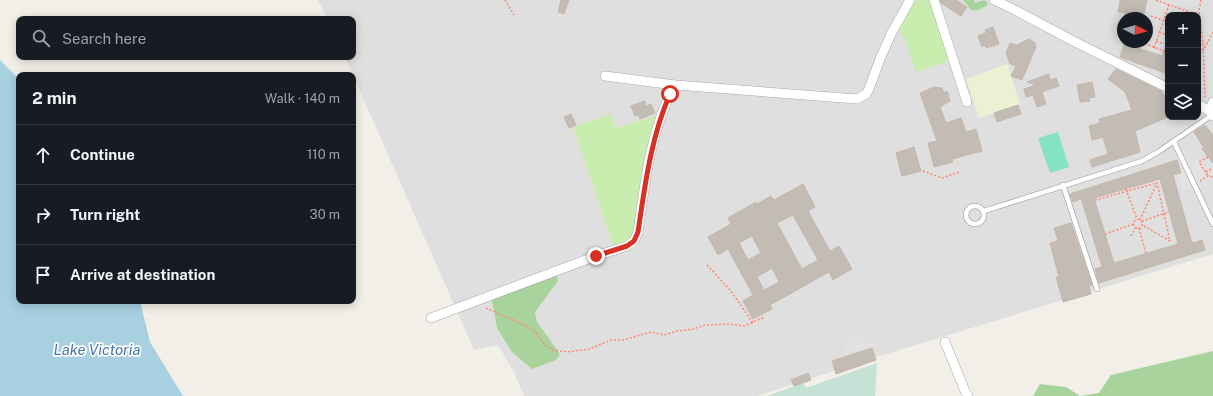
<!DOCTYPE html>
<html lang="en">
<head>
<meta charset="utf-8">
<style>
	body { margin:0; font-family:"Public Sans",sans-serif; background:#20242c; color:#f1f3f6 }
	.controls { position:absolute; right:12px; top:12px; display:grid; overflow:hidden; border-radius:8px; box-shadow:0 2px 10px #0003 }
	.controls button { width:36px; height:36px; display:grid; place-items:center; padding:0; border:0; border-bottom:1px solid #363941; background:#171b24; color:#f1f3f6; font:20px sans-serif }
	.compass { position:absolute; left:1117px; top:12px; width:36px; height:36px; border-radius:50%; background:#171b24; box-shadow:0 2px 10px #0003; rotate:96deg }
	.stop { position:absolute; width:12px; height:12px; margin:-9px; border:3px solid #d93025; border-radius:50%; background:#fff }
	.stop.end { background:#d93025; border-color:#fff; box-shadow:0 1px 4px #0008 }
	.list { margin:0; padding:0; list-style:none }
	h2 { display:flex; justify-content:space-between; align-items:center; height:52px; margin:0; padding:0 16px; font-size:17px }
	h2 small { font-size:13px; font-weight:400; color:#9ea1a6 }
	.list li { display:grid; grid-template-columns:26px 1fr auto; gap:12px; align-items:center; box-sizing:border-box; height:60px; padding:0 16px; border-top:1px solid #363941 }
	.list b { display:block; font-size:15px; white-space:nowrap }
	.list em { font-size:13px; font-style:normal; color:#9ea1a6 }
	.icon { flex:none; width:22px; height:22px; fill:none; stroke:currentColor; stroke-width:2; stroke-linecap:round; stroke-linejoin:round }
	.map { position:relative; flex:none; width:1213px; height:396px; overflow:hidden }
	.search { position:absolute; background:#171b24; box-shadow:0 2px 10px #0003; left:16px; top:16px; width:340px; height:44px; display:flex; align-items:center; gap:10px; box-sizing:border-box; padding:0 14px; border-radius:8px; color:#9ea1a6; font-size:15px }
	.panel { position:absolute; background:#171b24; box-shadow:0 2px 10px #0003; left:16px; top:72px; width:340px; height:232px; border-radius:8px }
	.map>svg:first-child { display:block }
</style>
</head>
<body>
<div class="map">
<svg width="1213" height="396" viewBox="0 0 1213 396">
	<rect width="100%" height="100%" fill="#f2efe8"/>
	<path fill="#e0dfdf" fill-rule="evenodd" d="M 318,0 L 1213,0 L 1213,254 L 880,356 L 757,396 L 524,396 L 514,372 L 498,345 L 474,350 L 345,57 L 353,57 L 353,19 L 327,19 ZM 1168,15 L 1198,15 L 1198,117 L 1168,117 ZM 1123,18 L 1147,18 L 1147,42 L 1123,42 Z"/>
	<polygon fill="#edf1d4" points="1007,64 1020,104 979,118 966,79"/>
	<g fill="#c9edae">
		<polygon points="913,0 931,0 951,60 916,72 907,45 898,27"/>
		<polygon points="611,114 616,128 655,116 642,171 631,241 613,246 573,127"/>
	</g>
	<g fill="#a9d39c">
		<polygon points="963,0 974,0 975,3 984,0 987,2 988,5 976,11 971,10"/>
		<polygon points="556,273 558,281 535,312 537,322 560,354 556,360 532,369 512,352 497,328 492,300"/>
		<polygon points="1213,351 1213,396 1033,396 1040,384 1066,387 1080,396 1099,393 1111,375"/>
	</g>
	<polygon fill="#c5e1d6" points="877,363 875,396 767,396 803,383 806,388"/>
	<polygon fill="#85e3c4" points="1058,132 1069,167 1050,173 1038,138"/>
	<g fill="#e2e2e2">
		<polygon points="1186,148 1191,160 1197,157 1210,179 1183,191 1176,174 1181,172 1175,154"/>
		<polygon points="853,333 869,342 873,346 846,354 845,349 850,334"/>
	</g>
	<polygon fill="#a8d0e1" points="0,60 19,79 19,301 140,301 150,342 183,396 0,396"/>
	<g fill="#c3bcb4" stroke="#c5b7aa" fill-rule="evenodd">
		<polygon points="561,0 569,0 564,14 558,12"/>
		<polygon points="940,0 956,0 967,7 961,16 941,3"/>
		<polygon points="1120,0 1147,0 1143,18 1124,18 1125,13 1118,12"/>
		<polygon points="993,27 999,44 986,48 985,45 982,47 978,36 986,33 985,30"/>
		<polygon points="1029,39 1035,43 1036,47 1022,80 1011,76 1016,66 1010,64 1006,53 1010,43 1017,45"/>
		<polygon points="1167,41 1168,74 1120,57 1125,42 1137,43 1135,47 1162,56"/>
		<polygon points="1116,69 1161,91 1168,100 1168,117 1135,131 1140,152 1092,167 1090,160 1108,154 1103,137 1092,140 1089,126 1100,123 1099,119 1132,110 1125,92 1108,79"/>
		<polygon points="1049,74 1050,80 1056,78 1059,86 1042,92 1046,104 1037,107 1033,95 1026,97 1024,89 1036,85 1027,82"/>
		<polygon points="1092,82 1095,97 1089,98 1090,101 1080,102 1077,85"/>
		<polygon points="934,87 942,88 944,93 947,91 950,101 940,107 946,123 961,118 966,132 976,129 982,151 952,159 953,162 934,167 928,143 937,141 920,93"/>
		<polygon points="645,101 646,106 651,104 655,113 640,119 638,115 635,116 631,106"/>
		<polygon points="1018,105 1021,114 997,122 994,113"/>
		<polygon points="571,114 576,125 569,128 564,117"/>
		<polygon points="1205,125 1213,135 1213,163 1202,149 1204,148 1194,132"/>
		<polygon points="914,147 921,171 902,176 896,153"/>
		<path d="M 1177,160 L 1181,173 L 1173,175 L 1191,240 L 1193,243 L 1202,240 L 1205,250 L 1099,283 L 1095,269 L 1102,267 L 1082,201 L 1081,199 L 1073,202 L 1070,194 ZM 1160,179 L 1178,244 L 1114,263 L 1094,198 Z"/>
		<path d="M 803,184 L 815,207 L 808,211 L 830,251 L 839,246 L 852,269 L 833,280 L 829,272 L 770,305 L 772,309 L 753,319 L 743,301 L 753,295 L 728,249 L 718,255 L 708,237 L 731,224 L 728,218 L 756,202 L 757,204 L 771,196 L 774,200 ZM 793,215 L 818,260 L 802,269 L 777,223 ZM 752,236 L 761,253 L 748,260 L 739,243 ZM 772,268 L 779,282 L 764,290 L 757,277 Z"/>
		<polygon points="1071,223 1092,285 1089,286 1091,294 1063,302 1056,277 1059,277 1050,243 1058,241 1054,228"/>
		<polygon points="872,348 876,360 836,374 832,361"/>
		<polygon points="808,373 811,380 794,386 791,380"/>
	</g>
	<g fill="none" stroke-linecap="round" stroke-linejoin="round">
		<g stroke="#a9a9a9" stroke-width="6">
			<g id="service">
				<polyline points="1174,142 1213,224"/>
				<polyline points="1063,185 1097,289"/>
				<circle cx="975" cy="215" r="9"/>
				<polyline points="984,211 1142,161 1158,152 1212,115"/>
			</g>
		</g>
		<g stroke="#a9a9a9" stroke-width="10">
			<g id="minor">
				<polyline points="934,0 967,102"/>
				<polyline points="994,0 1015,10 1077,43 1168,88"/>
				<polyline points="605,76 675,85 857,99 866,94 869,89 880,59 891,34 910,0"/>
				<polyline points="1198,104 1209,111 1213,116"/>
				<polyline points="1209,111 1213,102"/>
				<path d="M 431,318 L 596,256 L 627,246 L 634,241 L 638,232 C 645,183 650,130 675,85"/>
				<polyline points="945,342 965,391 968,396"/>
			</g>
		</g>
		<g stroke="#ff856d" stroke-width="1.5" stroke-dasharray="2 2" stroke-linecap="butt">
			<polyline points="505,0 514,15"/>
			<polyline points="1156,0 1198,15"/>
			<polyline points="1201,0 1199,10 1203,43 1205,98"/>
			<polyline points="1151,16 1168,22"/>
			<polyline points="1159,32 1167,35"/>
			<polyline points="1156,41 1164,44"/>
			<polyline points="1141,42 1168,53"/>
			<polyline points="1154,48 1169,5"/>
			<polyline points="1198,52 1204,49 1213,32"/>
			<polyline points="1208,157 1199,162 1208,176"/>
			<polyline points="923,171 942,178 959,172"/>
			<polyline points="1206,172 1213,168"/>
			<polyline points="1200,181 1208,176 1213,177"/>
			<polyline points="1126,189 1137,219"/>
			<polyline points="1095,200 1157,183"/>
			<circle cx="1138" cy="224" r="4.5"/>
			<polyline points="1140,220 1157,183 1170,241 1142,225"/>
			<polyline points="1142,221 1169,212"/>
			<polyline points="1139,228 1146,254"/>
			<polyline points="1105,234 1134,224"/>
			<polyline points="1131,236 1136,227"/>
			<polyline points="707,265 731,291 753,323"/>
			<polyline points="486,308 533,329 545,345 553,350 567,352 589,349 611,340 623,340 651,332 664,335 677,331 693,329 705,325 729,324 744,326 765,317"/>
		</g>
		<use href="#service" stroke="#fff" stroke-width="4.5"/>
		<use href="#minor" stroke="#fff" stroke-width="9"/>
	</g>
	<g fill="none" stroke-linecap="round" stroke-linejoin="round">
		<path stroke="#d93025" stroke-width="5" d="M 596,256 L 627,246 L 634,241 L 638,232 C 645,185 651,137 670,94"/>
	</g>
	<g text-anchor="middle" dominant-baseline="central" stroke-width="3.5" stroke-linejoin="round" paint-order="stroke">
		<g font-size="15" font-style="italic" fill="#4674ae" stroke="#fff">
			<text x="97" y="349">Lake Victoria</text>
		</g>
	</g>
</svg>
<div class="controls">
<button>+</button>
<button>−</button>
<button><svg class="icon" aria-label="layers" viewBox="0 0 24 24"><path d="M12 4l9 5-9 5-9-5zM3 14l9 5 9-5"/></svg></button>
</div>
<svg class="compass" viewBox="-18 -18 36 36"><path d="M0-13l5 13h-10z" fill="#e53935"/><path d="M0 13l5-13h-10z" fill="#9ea1a6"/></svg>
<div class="stop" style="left:670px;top:94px"></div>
<div class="stop end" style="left:596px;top:256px"></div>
<div class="search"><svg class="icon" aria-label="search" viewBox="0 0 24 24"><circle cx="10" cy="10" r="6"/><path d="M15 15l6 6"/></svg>Search here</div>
<section class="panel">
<h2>2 min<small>Walk · 140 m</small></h2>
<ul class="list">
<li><svg class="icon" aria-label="ahead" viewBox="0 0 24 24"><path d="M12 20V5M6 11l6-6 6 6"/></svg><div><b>Continue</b></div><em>110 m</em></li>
<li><svg class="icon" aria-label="right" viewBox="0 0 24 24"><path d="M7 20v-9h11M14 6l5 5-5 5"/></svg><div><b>Turn right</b></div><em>30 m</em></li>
<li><svg class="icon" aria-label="arrive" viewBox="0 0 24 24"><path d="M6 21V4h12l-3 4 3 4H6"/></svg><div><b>Arrive at destination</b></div></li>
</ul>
</section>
</div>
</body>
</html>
